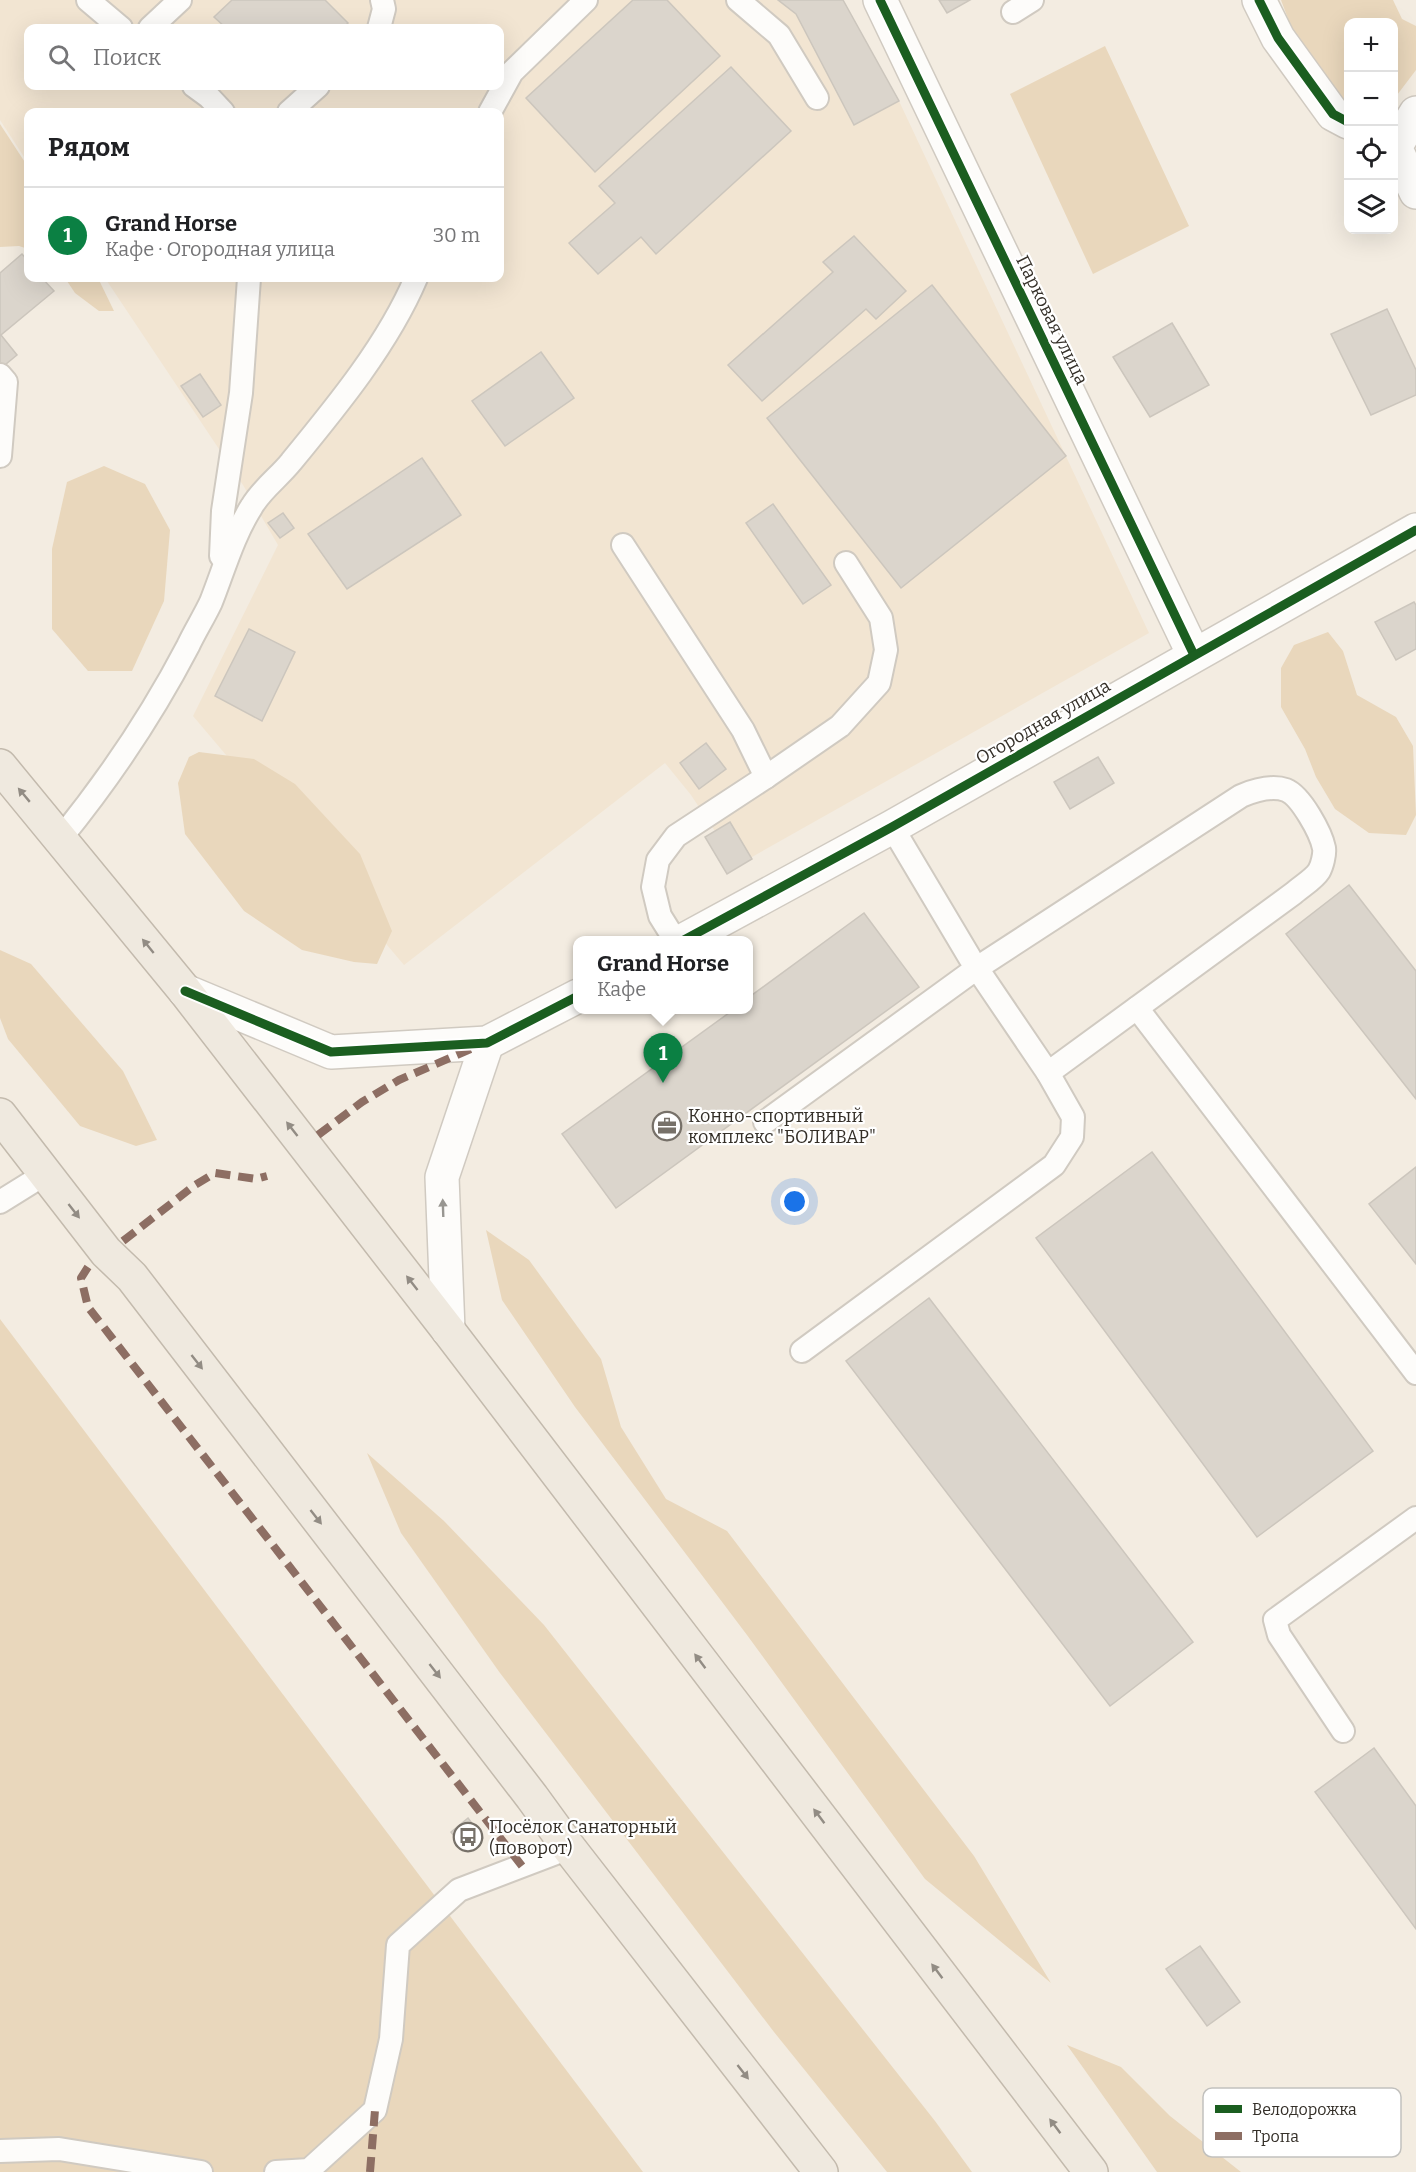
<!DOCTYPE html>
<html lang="ru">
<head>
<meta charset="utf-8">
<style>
	body { margin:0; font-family:Bitter,serif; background:#f2f2f2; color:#202124 }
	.controls { position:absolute; right:18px; top:18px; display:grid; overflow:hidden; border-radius:12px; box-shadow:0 6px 24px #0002 }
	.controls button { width:54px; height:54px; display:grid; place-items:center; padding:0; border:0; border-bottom:2px solid #e0e0e0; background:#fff; color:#202124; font:30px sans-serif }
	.you { position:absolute; left:795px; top:1202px; width:21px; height:21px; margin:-15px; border:4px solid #fff; border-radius:50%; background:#1a73e8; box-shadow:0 0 0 9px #1a73e833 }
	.badge { display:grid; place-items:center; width:39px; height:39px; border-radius:50%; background:#0b8043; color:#fff; font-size:20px; font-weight:700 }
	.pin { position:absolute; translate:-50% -50px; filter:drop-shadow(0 2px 3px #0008) }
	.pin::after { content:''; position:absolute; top:32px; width:21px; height:18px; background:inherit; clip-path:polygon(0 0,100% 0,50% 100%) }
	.popup { position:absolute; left:573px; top:936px; width:180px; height:78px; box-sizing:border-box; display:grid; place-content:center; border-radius:12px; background:#fff; filter:drop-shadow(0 2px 4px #0005); font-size:20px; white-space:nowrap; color:#757577 }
	.popup b { font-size:22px; color:#202124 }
	.popup::after { content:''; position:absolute; left:50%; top:100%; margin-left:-12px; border:12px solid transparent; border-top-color:#fff }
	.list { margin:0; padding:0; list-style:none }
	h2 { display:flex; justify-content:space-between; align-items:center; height:78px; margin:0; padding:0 24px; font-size:26px }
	h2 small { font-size:20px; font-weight:400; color:#757577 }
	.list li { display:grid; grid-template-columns:39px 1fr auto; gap:18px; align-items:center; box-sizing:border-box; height:96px; padding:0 24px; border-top:2px solid #e0e0e0 }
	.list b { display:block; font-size:22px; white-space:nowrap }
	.list p { margin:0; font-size:20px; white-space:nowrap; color:#757577 }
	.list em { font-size:20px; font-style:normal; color:#757577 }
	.icon { flex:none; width:33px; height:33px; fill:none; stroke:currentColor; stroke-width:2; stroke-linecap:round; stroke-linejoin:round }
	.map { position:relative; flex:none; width:1416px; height:2172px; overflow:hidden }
	.search { position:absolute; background:#fff; box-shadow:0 6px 24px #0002; left:24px; top:24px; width:480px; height:66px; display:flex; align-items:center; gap:15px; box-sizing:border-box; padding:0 21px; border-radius:12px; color:#757577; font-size:22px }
	.panel { position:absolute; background:#fff; box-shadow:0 6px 24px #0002; left:24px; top:108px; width:480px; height:174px; border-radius:12px }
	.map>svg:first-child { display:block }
</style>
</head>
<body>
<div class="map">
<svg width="1416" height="2172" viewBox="0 0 1416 2172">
	<rect width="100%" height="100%" fill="#f3ece1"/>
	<path fill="#f2e5d2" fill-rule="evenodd" d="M 0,0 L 843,0 L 899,101 L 1149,633 L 752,857 L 752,859 L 727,874 L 705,837 L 715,831 L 691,795 L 665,763 L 404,965 L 193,716 L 278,545 L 243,485 L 105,278 L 500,278 L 500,112 L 28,112 L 28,163 L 0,120 ZM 28,28 L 500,28 L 500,86 L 28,86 Z"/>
	<g fill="#e9d7bc">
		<polygon points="1281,0 1393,0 1402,19 1416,26 1416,70 1394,99 1394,22 1348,22 1348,106 1335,98 1293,32"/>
		<polygon points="1105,46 1189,226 1093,274 1010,94"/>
		<polygon points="0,124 28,167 28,249 19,246 0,247"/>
		<polygon points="65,278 98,278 114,311 99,311 75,293"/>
		<polygon points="104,466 145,484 170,530 164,601 132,671 88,671 52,629 52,549 67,482"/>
		<polygon points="1328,632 1343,651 1357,695 1396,717 1413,746 1416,815 1406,835 1369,833 1335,809 1316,777 1305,749 1281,707 1281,668 1294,645"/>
		<polygon points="199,752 254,759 295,784 360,854 392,931 377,964 354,962 302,950 244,911 185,834 178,783 189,757"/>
		<polygon points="0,950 31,964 123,1071 157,1140 136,1146 80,1126 8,1039 0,1018"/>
		<polygon points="486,1230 529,1260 601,1359 621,1427 666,1499 727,1531 974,1856 1051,1983 925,1879 747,1635 575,1407 502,1300"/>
		<polygon points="0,1319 643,2172 0,2172"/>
		<polygon points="367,1453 444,1521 544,1625 935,2121 972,2172 887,2172 774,2032 500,1673 401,1533"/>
		<polygon points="1067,2045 1121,2067 1170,2116 1241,2172 1157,2172"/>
	</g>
	<g fill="#dbd5cc" stroke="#ccc6bd" stroke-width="1.5">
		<polygon points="232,0 325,0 348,23 343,28 226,28 214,17"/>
		<polygon points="633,0 667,0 720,56 595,172 526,98"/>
		<polygon points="778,0 843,0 899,101 854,125 796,14"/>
		<polygon points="939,0 970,0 947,13"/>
		<polygon points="731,67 791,131 656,254 641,237 598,274 569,243 615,203 599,186"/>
		<polygon points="854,236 906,291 876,319 866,309 762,401 728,365 833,272 823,262"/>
		<polygon points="22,254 28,261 28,278 42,278 54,291 1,335 17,355 0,369 0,273"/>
		<polygon points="932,285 1066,456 901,588 767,418"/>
		<polygon points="1387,309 1416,370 1416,395 1371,415 1331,334"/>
		<polygon points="1172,323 1209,385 1150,417 1113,357"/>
		<polygon points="541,352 574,398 505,446 472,401"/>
		<polygon points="200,374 221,405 203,417 181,386"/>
		<polygon points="422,458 461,515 347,589 308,534"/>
		<polygon points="773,504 831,585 803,604 746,523"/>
		<polygon points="283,513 294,528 280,538 268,523"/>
		<polygon points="1414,602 1416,605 1416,649 1396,660 1375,622"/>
		<polygon points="249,629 295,652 262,721 215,696"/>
		<polygon points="706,743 726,769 699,789 680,763"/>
		<polygon points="1098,757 1114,783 1070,809 1054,782"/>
		<polygon points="730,822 752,859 727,874 705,837"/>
		<polygon points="1349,885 1416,971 1416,1099 1286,934"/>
		<polygon points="864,913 919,987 616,1208 562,1134 733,1010 748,1010 748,998"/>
		<polygon points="1152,1152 1373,1451 1257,1537 1036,1238"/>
		<polygon points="1416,1167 1416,1264 1369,1204"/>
		<polygon points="929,1298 1193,1642 1110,1706 846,1361"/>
		<polygon points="1374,1748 1416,1806 1416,1929 1315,1792"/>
		<polygon points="468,1818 483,1838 466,1851 451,1832"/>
		<polygon points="1200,1946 1240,2002 1207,2026 1166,1969"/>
	</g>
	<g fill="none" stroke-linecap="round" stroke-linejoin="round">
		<g stroke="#d0cac1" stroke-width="26">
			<g id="lane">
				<polyline points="88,0 121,28"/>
				<polyline points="738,0 779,35 817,98"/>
				<polyline points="1013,12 1032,0"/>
				<polyline points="150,28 180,0"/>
				<polyline points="379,28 384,9 382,0"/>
				<polyline points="194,86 209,97 223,112"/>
				<polyline points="289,112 318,86"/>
				<polyline points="490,112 512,72 586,0"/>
				<polyline points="0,375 6,382 0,456"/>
				<polyline points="623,545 743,730 766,777"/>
				<polyline points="221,556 223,511 241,393 249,278"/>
				<path d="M 60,839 C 109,779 152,715 188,646 C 195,631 204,617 211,602 C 224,569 233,536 252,506 C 262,489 279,477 291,462 C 337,406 388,344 416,278"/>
				<polyline points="675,940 660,916 653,887 658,860 676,836 766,777 840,726 879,683 886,650 881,618 846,563"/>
				<polyline points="1137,1008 1416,1373"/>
				<path d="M 765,1122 L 977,968 L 1241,796 C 1255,790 1271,785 1286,790 C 1301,796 1321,833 1324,848 C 1325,854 1322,866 1319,871 C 1314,879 1302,886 1294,893 L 1048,1073"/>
				<polyline points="0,1202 45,1174"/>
				<polyline points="802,1351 1054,1165 1072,1137 1073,1117 1048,1073 970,958 892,827"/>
				<polyline points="1343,1731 1279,1635 1275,1620 1416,1518"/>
				<polyline points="0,2151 59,2149 201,2172"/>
				<polyline points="276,2172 309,2170 375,2110 391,2039 398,1945 459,1890 569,1848"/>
			</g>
		</g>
		<g stroke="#d0cac1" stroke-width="36">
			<g id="street">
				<polyline points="880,0 1194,655"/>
				<polyline points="1259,0 1278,38 1333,114 1348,122"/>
				<polyline points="1416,113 1395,147 1416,192"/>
				<polyline points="684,940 892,827 1416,530"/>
				<polyline points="185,991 331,1052 487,1043 578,996"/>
				<polyline points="448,1330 442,1177 487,1043"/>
			</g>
		</g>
		<g stroke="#c3baad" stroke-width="36">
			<g id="highway">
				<polyline points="0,766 185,991 448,1330 1091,2172"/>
				<polyline points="0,1115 106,1252 132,1277 532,1797 569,1848 821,2172"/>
			</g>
		</g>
		<use href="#lane" stroke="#fdfcfa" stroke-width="22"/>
		<use href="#street" stroke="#fdfcfa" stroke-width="33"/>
		<use href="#highway" stroke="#efe9df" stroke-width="33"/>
		<g stroke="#8d6e63" stroke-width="8" stroke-dasharray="15 8" stroke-linecap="butt">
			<polyline points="318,1135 362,1102 399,1080 473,1048"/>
			<polyline points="123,1241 195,1185 215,1173 256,1179 267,1176"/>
			<polyline points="88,1267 81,1278 88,1307 522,1866"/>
			<polyline points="370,2172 375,2110"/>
		</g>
		<g stroke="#fff" stroke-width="13">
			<g id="cycleway">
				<polyline points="880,0 1194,655"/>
				<polyline points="1259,0 1278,38 1333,114 1348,122"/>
				<polyline points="684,940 892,827 1416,530"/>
				<polyline points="185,991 331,1052 487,1043 578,996"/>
			</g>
		</g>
		<use href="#cycleway" stroke="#1b5e20" stroke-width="9"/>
	</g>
	<defs><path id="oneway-solid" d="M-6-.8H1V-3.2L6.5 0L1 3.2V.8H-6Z" transform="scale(1.5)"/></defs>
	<g fill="#928c84">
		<use href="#oneway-solid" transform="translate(24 795) rotate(-130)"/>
		<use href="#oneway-solid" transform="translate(148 946) rotate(-129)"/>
		<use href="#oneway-solid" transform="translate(292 1129) rotate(-128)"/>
		<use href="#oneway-solid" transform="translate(74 1211) rotate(52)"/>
		<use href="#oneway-solid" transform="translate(412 1283) rotate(-128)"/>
		<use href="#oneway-solid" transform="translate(197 1362) rotate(52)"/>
		<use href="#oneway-solid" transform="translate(316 1517) rotate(52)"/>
		<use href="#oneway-solid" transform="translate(700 1661) rotate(-127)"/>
		<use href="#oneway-solid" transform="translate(435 1671) rotate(52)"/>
		<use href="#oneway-solid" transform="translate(819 1816) rotate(-127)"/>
		<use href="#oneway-solid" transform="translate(937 1971) rotate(-127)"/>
		<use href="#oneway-solid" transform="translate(743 2072) rotate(52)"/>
		<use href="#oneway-solid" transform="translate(1055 2126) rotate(-127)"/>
	</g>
	<use fill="#989691" href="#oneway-solid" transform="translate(443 1208) rotate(-92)"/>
	<defs>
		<g id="office-ring" transform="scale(1.5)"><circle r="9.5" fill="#fff" stroke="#777169" stroke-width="1.5"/><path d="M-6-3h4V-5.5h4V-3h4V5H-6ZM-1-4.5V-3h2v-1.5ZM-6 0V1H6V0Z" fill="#777169"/></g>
		<g id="bus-ring" transform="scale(1.5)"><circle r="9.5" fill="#fff" stroke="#777169" stroke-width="1.5"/><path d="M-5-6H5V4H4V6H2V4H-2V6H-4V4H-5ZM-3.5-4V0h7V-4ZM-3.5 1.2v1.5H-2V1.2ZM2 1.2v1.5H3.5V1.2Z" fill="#777169"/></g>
	</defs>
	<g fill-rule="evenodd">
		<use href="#office-ring" x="667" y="1126"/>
		<use href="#bus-ring" x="468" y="1837"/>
	</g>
	<g text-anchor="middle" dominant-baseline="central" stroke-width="4.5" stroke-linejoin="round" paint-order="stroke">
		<g font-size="18" fill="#342f28" stroke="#fff">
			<text transform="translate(1052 320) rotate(64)">Парковая улица</text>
			<text transform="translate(1043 722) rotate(-30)">Огородная улица</text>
		</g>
		<g font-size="18" fill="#342f28" stroke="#fff" text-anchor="start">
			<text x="688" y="1116">Конно-спортивный<tspan x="688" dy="21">комплекс "БОЛИВАР"</tspan></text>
			<text x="489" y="1827">Посёлок Санаторный<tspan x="489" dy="21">(поворот)</tspan></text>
		</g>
	</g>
	<rect x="1203" y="2088" width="198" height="69" rx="9" fill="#fff" stroke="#c2c1be" stroke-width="1.5"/>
	<rect x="1215" y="2105" width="27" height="8" fill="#1b5e20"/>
	<rect x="1215" y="2132" width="27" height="8" fill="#8d6e63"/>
	<g font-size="16" fill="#342f28">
		<text x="1252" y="2115">Велодорожка</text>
		<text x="1252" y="2142">Тропа</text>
	</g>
</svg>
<div class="controls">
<button>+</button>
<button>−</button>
<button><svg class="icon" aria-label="locate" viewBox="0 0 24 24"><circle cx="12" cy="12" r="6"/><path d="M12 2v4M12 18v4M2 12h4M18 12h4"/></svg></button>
<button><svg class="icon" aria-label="layers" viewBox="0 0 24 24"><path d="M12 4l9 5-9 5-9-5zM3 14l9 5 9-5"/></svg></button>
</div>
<div class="you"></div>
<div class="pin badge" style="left:663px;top:1083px">1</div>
<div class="popup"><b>Grand Horse</b>Кафе</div>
<div class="search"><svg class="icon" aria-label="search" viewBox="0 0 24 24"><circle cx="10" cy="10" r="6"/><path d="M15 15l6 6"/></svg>Поиск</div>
<section class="panel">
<h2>Рядом<small></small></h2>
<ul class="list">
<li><span class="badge">1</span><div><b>Grand Horse</b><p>Кафе · Огородная улица</p></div><em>30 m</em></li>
</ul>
</section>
</div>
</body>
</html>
